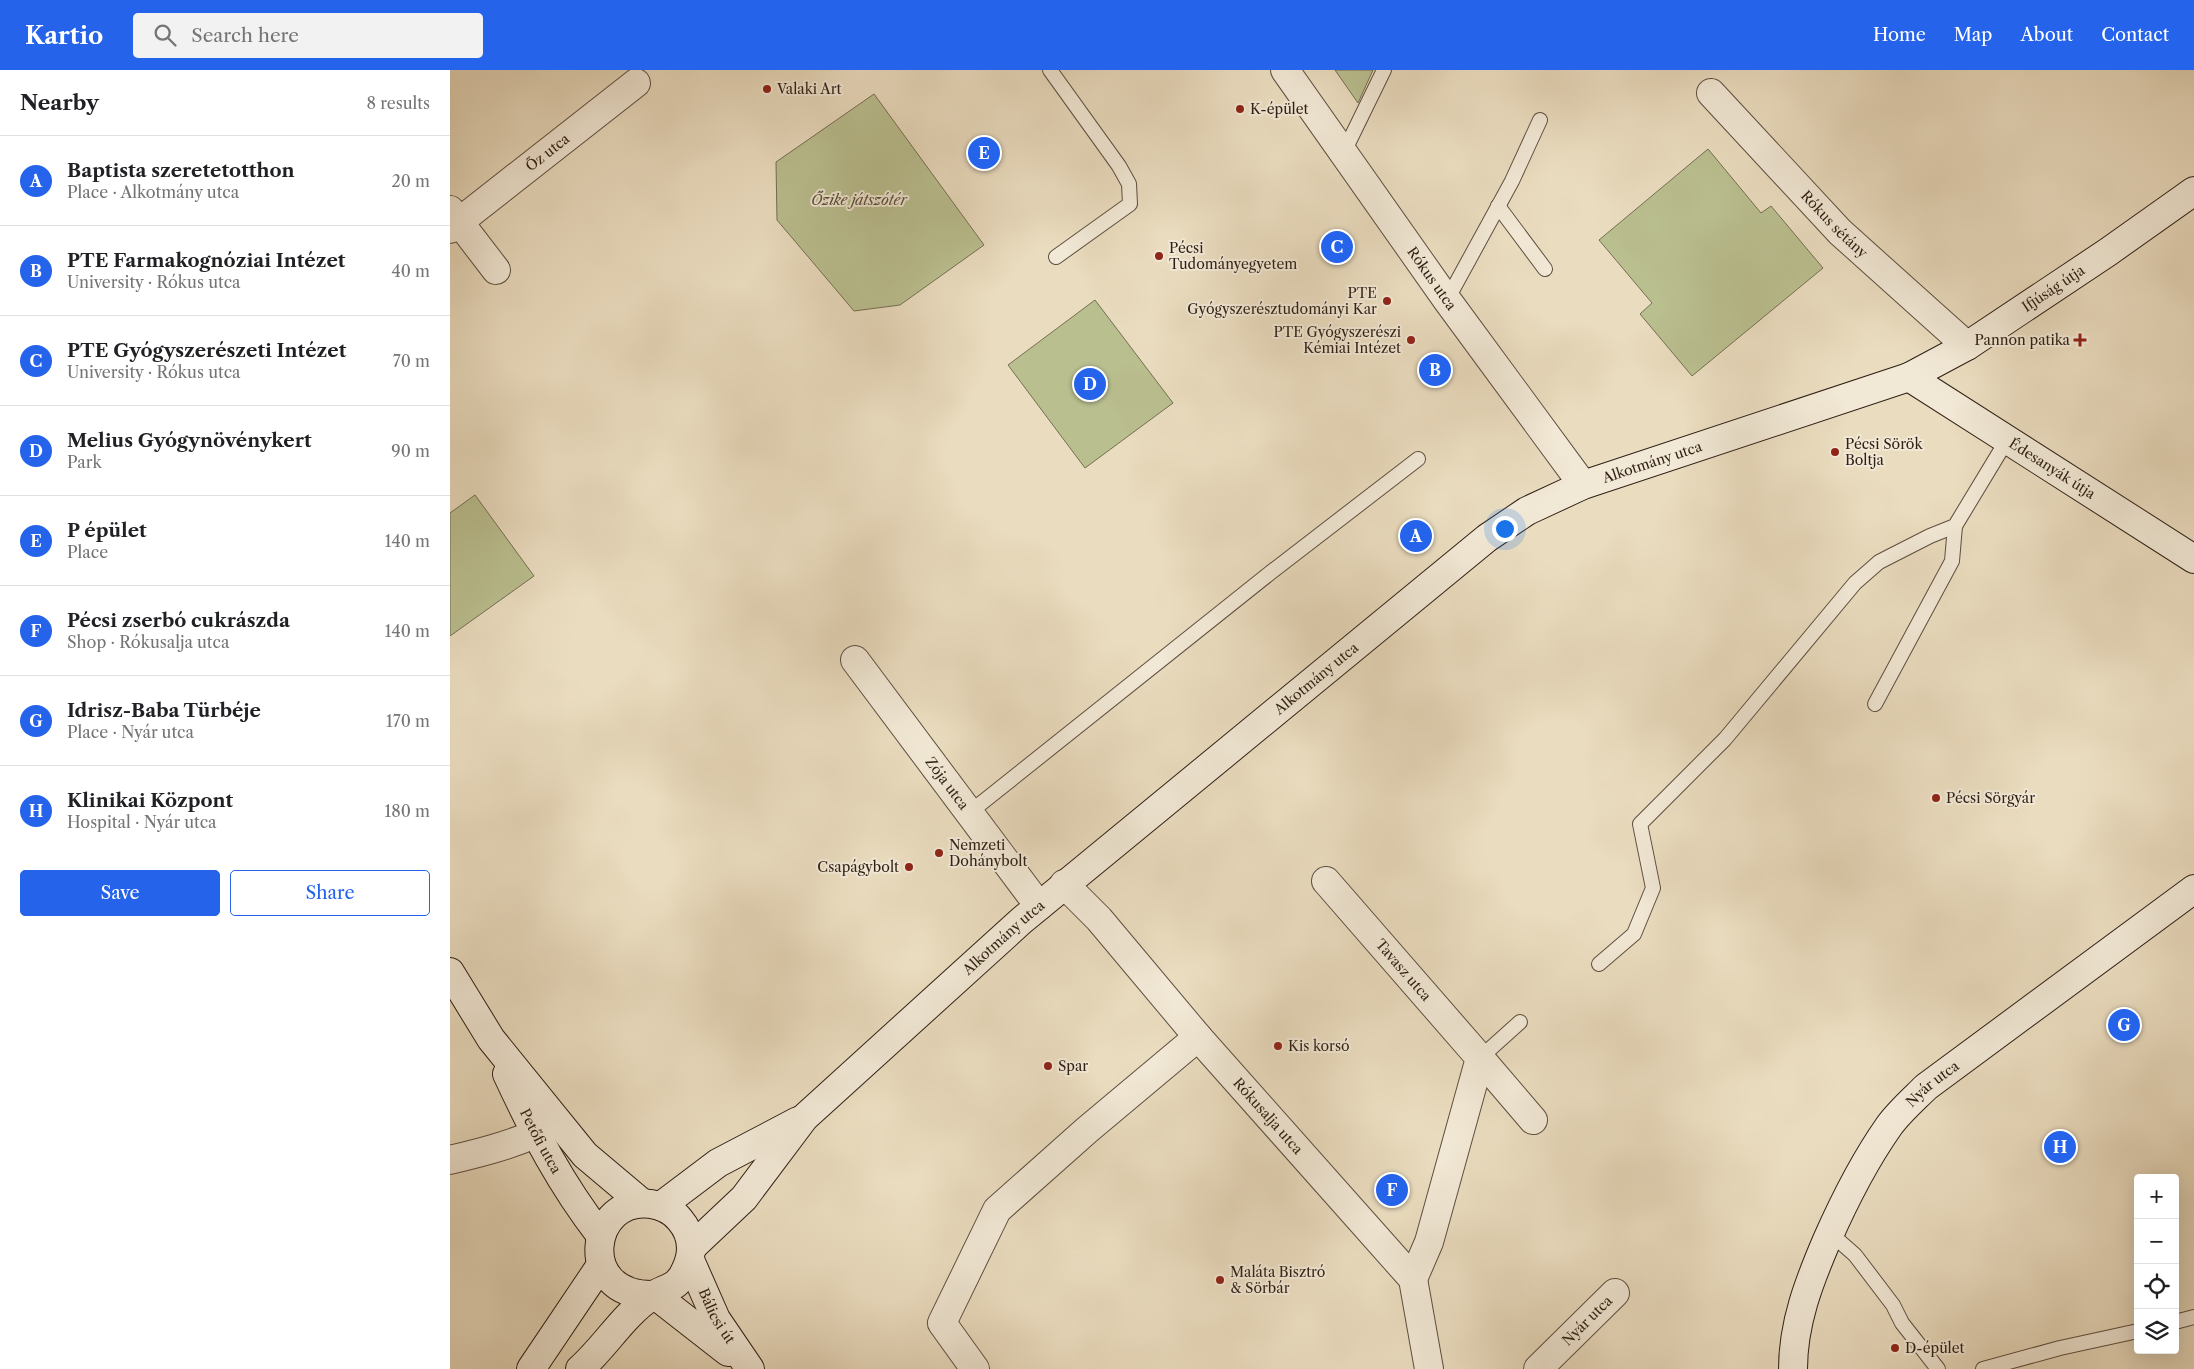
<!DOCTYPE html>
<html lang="en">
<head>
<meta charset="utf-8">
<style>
	body { margin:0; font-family:"Libre Caslon Text",serif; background:#f2f2f2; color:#202124 }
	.controls { position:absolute; right:15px; bottom:15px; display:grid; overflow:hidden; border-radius:5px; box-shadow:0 5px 20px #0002 }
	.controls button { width:45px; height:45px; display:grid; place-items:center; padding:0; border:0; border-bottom:1px solid #e0e0e0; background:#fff; color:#202124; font:25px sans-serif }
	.you { position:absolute; left:1054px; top:458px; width:18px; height:18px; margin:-12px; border:4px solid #fff; border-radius:50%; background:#1a73e8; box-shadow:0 0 0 8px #1a73e833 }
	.badge { display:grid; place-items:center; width:32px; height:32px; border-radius:50%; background:#2563eb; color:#fff; font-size:16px; font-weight:700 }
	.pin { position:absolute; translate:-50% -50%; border:2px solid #fff; box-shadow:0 1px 5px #0006 }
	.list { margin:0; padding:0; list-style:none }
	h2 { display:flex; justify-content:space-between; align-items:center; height:65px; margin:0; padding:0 20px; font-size:21px }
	h2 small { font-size:16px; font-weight:400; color:#757577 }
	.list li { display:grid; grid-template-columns:32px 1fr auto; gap:15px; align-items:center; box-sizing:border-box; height:90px; padding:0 20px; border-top:1px solid #e0e0e0 }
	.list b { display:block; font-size:19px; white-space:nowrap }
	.list p { margin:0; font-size:16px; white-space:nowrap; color:#757577 }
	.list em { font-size:16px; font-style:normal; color:#757577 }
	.actions { display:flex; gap:10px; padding:15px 20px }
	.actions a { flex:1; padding:11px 0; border:1px solid #2563eb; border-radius:5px; text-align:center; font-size:18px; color:#2563eb }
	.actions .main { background:#2563eb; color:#fff }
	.icon { flex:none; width:28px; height:28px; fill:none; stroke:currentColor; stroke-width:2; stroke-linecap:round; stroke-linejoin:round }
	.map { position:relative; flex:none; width:1744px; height:1299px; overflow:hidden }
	header { display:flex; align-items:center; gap:30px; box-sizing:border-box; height:70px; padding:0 25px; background:#2563eb; color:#fff }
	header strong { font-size:24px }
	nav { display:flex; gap:28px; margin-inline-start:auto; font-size:18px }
	.search { width:350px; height:45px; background:#f2f2f2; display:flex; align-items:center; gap:12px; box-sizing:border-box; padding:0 18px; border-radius:5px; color:#757577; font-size:19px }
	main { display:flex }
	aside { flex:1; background:#fff }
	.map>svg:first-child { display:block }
</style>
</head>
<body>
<header>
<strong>Kartio</strong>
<div class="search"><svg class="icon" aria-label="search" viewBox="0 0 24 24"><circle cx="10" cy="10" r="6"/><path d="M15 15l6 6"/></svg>Search here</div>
<nav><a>Home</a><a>Map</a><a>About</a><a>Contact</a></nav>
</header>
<main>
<aside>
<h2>Nearby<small>8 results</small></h2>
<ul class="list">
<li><span class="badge">A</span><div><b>Baptista szeretetotthon</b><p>Place · Alkotmány utca</p></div><em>20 m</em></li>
<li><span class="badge">B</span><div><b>PTE Farmakognóziai Intézet</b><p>University · Rókus utca</p></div><em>40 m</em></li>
<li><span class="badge">C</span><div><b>PTE Gyógyszerészeti Intézet</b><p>University · Rókus utca</p></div><em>70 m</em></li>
<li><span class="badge">D</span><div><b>Melius Gyógynövénykert</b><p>Park</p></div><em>90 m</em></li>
<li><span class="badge">E</span><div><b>P épület</b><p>Place</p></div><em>140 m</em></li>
<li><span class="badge">F</span><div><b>Pécsi zserbó cukrászda</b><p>Shop · Rókusalja utca</p></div><em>140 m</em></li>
<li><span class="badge">G</span><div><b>Idrisz-Baba Türbéje</b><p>Place · Nyár utca</p></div><em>170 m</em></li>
<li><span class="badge">H</span><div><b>Klinikai Központ</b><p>Hospital · Nyár utca</p></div><em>180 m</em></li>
</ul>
<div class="actions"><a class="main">Save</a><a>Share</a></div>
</aside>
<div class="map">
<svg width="1744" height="1299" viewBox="0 0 1744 1299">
	<rect width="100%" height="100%" fill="#eadcbf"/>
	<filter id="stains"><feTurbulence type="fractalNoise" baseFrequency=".004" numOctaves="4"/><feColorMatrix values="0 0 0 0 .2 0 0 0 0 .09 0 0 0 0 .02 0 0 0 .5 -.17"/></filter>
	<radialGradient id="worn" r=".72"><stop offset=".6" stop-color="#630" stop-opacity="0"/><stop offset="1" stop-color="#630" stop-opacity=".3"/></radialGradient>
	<g fill="#babf90" stroke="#746f52">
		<polygon points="885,0 923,0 908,33"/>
		<polygon points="424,24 534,175 450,235 404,241 327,150 326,92"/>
		<polygon points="1258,79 1311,143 1321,136 1373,198 1242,306 1190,244 1202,233 1149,170"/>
		<polygon points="645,230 723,333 635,398 558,295"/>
		<polygon points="25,425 84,506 0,566 0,443"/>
	</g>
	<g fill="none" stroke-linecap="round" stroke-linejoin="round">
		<g stroke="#5e4e40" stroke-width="16">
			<g id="lane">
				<polyline points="600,0 669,96 679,114 680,134 606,187"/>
				<polyline points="893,84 934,0"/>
				<polyline points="1048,136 1095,199"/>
				<polyline points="997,230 1062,111 1090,50"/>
				<polyline points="1425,634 1502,491 1505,456"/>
				<polyline points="519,743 820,503 968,389"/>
				<polyline points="1149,894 1184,864 1203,818 1190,754 1275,669 1405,513 1429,492 1480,466 1505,456 1557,370"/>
				<polyline points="1030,988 1070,952"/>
				<polyline points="1380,1163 1405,1185 1443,1235 1452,1253 1488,1299"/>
				<polyline points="1725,1252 1744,1247"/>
				<polyline points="1533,1299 1610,1278 1688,1261"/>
			</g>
		</g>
		<g stroke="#5e4e40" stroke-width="30">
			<g id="street">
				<path id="s1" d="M 835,0 L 997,230 L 1133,415"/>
				<path id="s2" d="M 1261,23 L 1390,162 L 1517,276"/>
				<polyline points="0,140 46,200"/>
				<path id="s3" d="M 0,159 L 186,13"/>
				<path id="s4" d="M 405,590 L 589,836"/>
				<path id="s5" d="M 876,811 L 1030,988 L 979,1172 L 963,1209"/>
				<path id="s6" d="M 614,814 L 649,849 L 748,967 L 963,1209 L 979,1299"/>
				<polyline points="1030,988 1083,1050"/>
				<path d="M 0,1090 C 29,1083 57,1076 85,1064"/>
				<polyline points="525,1299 492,1253 547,1140 637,1060 748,967"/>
				<path id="s7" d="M 1088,1299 L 1165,1223"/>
			</g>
		</g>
		<g stroke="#2f1f15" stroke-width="30">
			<g id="secondary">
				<path id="s8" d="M 1459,307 L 1744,489"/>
				<polyline points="0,902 41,969 135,1085 192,1133"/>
				<path id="s9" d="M 57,1004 C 85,1064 110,1113 151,1166"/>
				<polyline points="211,1136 268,1093 348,1051"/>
				<path id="s10" d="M 241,1178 L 294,1128 L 354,1048 L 571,851 L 1037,468 L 1077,441 L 1133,415 L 1459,307 L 1517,276 L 1658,182 L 1744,121"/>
				<path id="s11" d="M 240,1190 L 266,1249 L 300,1299"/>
				<polyline points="205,1225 278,1282"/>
				<polyline points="81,1299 151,1195"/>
				<path d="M 130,1299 C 155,1277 174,1244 202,1226 C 216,1217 228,1219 236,1199 C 244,1182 242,1164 230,1150 C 223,1141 213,1136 201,1134 C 140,1125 124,1226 203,1225"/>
				<path id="s12" d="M 1343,1299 C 1343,1253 1359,1212 1377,1170 C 1395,1129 1413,1093 1439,1056 C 1449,1042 1464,1029 1476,1017 L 1744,819"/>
			</g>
		</g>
		<use href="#lane" stroke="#f1e8d5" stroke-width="14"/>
		<use href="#street" stroke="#f1e8d5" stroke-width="28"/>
		<use href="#secondary" stroke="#f1e8d5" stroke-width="28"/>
	</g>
	<g fill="#8f2418" stroke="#f1e8d5" stroke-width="2">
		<circle cx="317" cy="19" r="5"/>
		<circle cx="790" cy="39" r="5"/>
		<circle cx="709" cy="186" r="5"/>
		<circle cx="937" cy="231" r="5"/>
		<circle cx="961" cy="270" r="5"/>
		<path d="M1627.5 262.5h5v5h5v5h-5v5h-5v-5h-5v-5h5z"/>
		<circle cx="1385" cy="382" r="5"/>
		<circle cx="1486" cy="728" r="5"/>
		<circle cx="489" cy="783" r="5"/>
		<circle cx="459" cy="797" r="5"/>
		<circle cx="828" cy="976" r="5"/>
		<circle cx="598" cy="996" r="5"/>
		<circle cx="770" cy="1210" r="5"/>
		<circle cx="1445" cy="1278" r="5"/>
	</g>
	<g text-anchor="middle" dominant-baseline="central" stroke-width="4" stroke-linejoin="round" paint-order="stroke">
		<g font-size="14" fill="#2f1f15" stroke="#f1e8d5" text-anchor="start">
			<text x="327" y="19">Valaki Art</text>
			<text x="800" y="39">K-épület</text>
			<text x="719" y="178">Pécsi<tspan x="719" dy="16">Tudományegyetem</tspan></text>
			<text x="927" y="223" text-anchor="end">PTE<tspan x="927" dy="16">Gyógyszerésztudományi Kar</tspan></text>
			<text x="951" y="262" text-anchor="end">PTE Gyógyszerészi<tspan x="951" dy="16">Kémiai Intézet</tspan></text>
			<text x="1620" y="270" text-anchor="end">Pannon patika</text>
			<text x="1395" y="374">Pécsi Sörök<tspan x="1395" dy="16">Boltja</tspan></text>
			<text x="1496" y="728">Pécsi Sörgyár</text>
			<text x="499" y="775">Nemzeti<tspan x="499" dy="16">Dohánybolt</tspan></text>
			<text x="449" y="797" text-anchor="end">Csapágybolt</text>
			<text x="838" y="976">Kis korsó</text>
			<text x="608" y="996">Spar</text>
			<text x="780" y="1202">Maláta Bisztró<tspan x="780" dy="16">&amp; Sörbár</tspan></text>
			<text x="1455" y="1278">D-épület</text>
		</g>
		<g font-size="14" fill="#2f1f15" stroke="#f1e8d5">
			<text stroke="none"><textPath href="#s3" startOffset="124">Őz utca</textPath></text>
			<text stroke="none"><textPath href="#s2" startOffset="180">Rókus sétány</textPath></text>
			<text stroke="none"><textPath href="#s1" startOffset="255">Rókus utca</textPath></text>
			<text stroke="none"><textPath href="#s10" startOffset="1692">Ifjúság útja</textPath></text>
			<text stroke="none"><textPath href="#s10" startOffset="1252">Alkotmány utca</textPath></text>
			<text stroke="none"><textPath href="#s8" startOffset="170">Édesanyák útja</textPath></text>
			<text stroke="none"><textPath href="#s10" startOffset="848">Alkotmány utca</textPath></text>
			<text stroke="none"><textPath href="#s4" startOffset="154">Zója utca</textPath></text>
			<text stroke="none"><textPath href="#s10" startOffset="442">Alkotmány utca</textPath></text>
			<text stroke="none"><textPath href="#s5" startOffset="118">Tavasz utca</textPath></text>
			<text stroke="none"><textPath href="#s12" startOffset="325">Nyár utca</textPath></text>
			<text stroke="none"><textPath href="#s6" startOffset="309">Rókusalja utca</textPath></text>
			<text stroke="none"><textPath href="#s9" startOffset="75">Petőfi utca</textPath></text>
			<text stroke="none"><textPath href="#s11" startOffset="62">Bálicsi út</textPath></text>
			<text stroke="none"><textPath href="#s7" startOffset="69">Nyár utca</textPath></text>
		</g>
		<g font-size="14" font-style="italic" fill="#594f3a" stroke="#f1e8d5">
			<text x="409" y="130">Őzike játszótér</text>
		</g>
	</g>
	<rect width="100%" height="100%" filter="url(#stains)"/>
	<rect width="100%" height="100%" fill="url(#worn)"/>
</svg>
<div class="controls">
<button>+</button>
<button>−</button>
<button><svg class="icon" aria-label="locate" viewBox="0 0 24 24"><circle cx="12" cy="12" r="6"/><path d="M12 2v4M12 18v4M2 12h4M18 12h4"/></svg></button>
<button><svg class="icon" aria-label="layers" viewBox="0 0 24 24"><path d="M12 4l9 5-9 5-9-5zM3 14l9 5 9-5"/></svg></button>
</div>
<div class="you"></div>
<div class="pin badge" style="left:966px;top:466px">A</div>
<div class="pin badge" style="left:985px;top:300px">B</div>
<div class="pin badge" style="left:887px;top:177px">C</div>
<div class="pin badge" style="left:640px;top:314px">D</div>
<div class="pin badge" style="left:534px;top:83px">E</div>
<div class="pin badge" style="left:942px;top:1120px">F</div>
<div class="pin badge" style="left:1674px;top:955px">G</div>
<div class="pin badge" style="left:1610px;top:1077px">H</div>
</div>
</main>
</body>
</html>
